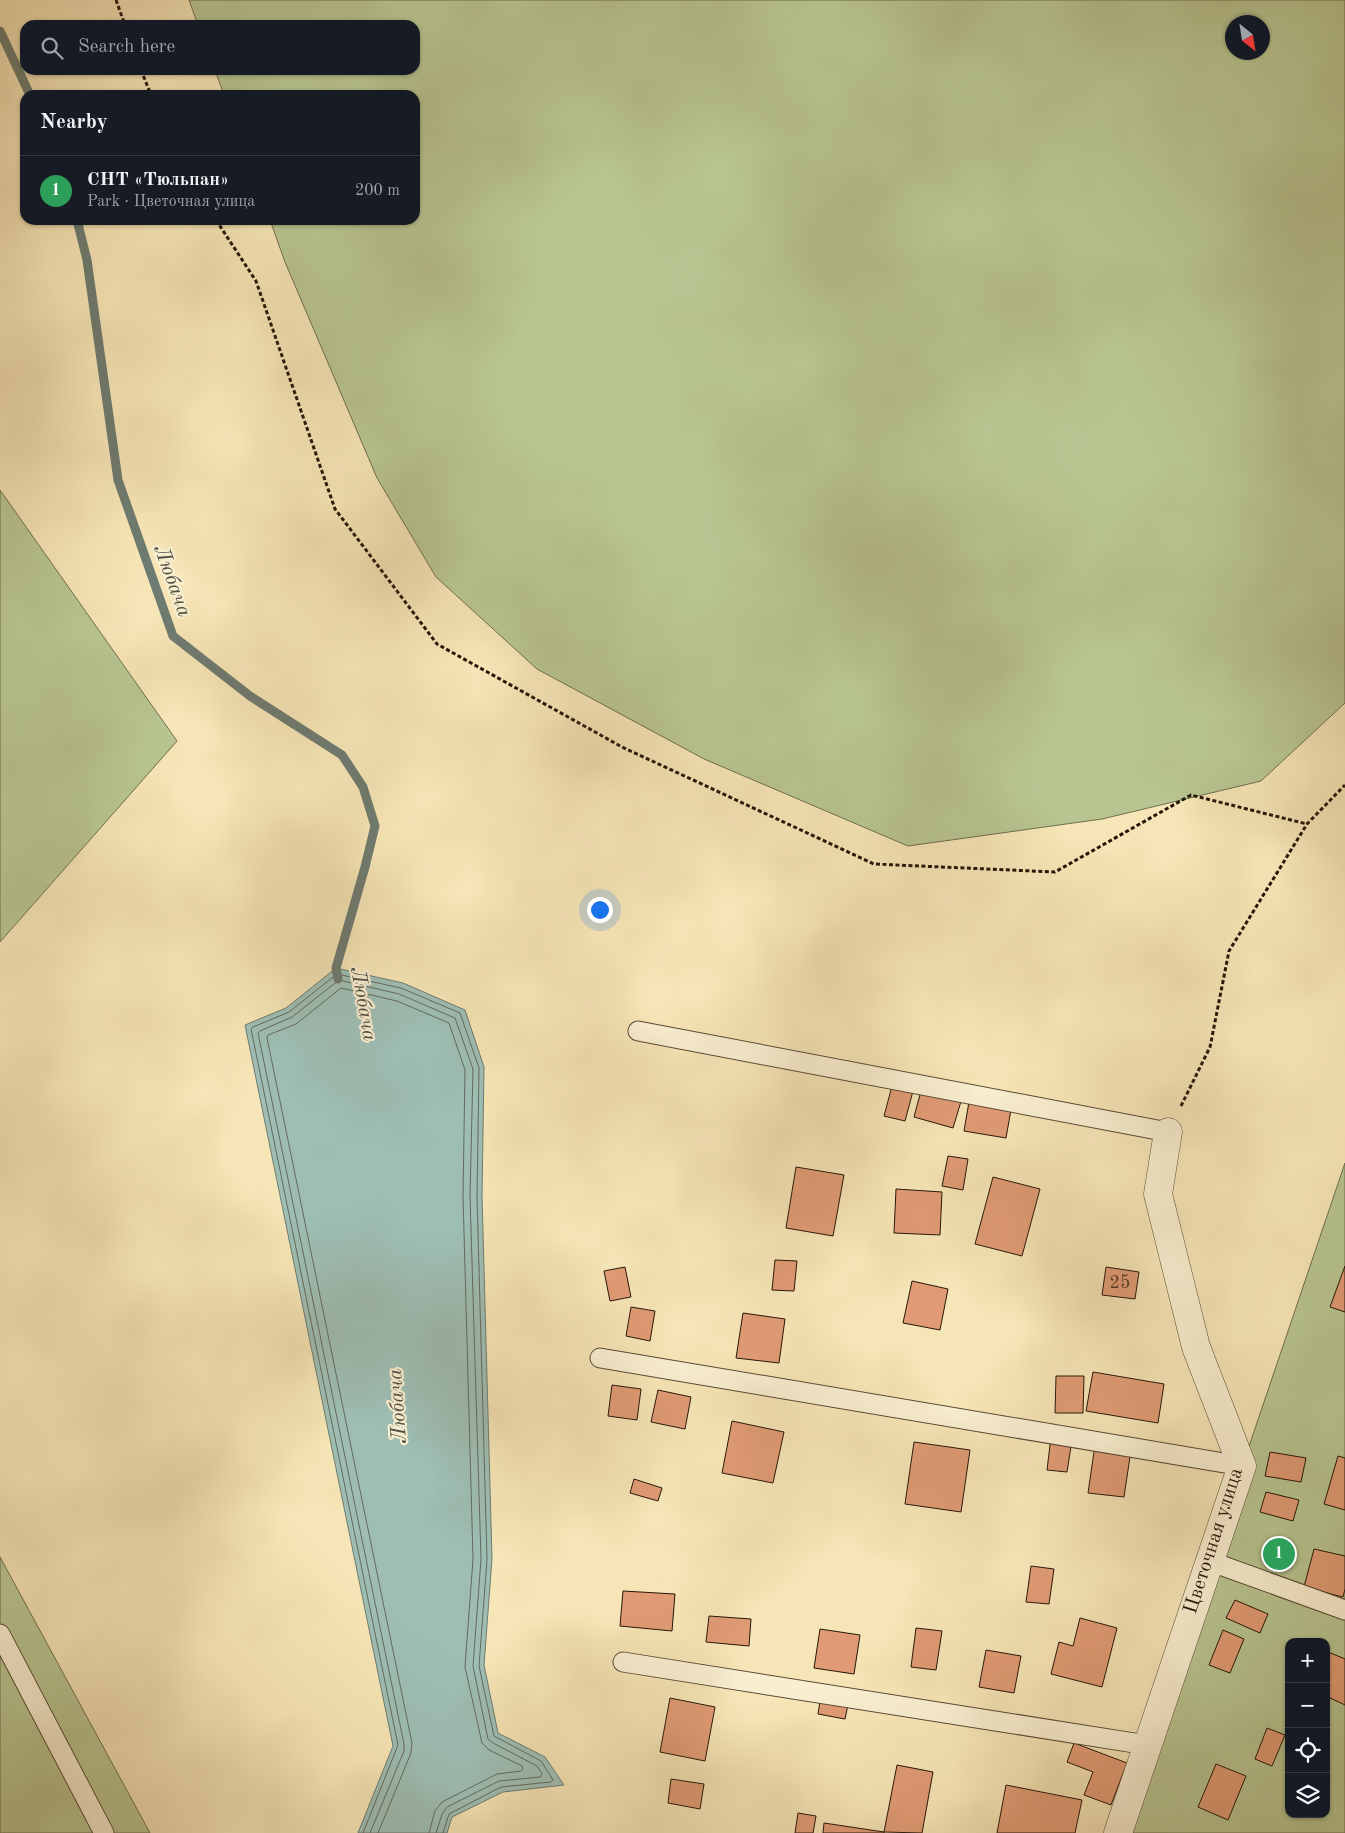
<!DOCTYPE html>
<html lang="en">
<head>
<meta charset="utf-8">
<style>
	body { margin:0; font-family:"Old Standard TT",serif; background:#242831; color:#f1f3f6 }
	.controls { position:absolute; right:15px; bottom:15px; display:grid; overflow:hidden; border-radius:10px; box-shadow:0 1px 4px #0004 }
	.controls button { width:45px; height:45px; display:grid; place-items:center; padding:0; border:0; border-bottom:1px solid #363941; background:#171b24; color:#f1f3f6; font:25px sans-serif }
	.compass { position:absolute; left:1225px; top:15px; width:45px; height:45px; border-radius:50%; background:#171b24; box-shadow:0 1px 4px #0004; rotate:150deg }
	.you { position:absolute; left:599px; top:909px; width:18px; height:18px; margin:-12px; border:4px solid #fff; border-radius:50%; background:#1a73e8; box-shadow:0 0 0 8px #1a73e833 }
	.badge { display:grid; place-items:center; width:32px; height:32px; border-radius:50%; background:#1a73e8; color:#fff; font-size:16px; font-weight:700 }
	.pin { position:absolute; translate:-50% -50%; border:2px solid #fff; box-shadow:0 1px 5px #0006 }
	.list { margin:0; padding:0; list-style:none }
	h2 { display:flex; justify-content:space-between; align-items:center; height:65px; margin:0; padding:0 20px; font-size:21px }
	h2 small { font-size:16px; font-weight:400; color:#9ea1a6 }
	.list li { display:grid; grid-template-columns:32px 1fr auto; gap:15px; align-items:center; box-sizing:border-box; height:70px; padding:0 20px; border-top:1px solid #363941 }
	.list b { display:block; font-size:19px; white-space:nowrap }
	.list p { margin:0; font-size:16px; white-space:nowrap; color:#9ea1a6 }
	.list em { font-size:16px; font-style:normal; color:#9ea1a6 }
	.icon { flex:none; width:28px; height:28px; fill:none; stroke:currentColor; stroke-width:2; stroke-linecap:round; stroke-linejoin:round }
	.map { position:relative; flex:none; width:1345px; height:1833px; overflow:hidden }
	.search { position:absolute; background:#171b24; box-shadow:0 1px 4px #0004; left:20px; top:20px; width:400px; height:55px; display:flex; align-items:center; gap:12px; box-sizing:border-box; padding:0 18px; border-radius:15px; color:#9ea1a6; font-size:19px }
	.panel { position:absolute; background:#171b24; box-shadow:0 1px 4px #0004; left:20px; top:90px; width:400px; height:135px; border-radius:15px }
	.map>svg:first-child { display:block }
</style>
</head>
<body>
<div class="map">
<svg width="1345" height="1833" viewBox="0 0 1345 1833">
	<rect width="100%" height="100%" fill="#f6e5b6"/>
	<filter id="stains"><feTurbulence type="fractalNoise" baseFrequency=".004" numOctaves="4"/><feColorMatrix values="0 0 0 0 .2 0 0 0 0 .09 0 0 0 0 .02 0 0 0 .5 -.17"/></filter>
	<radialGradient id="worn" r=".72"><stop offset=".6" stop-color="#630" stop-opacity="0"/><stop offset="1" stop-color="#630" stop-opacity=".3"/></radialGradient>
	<g fill="#b8c591" stroke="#6f6e4d" fill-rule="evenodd">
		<path d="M 189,0 L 1345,0 L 1345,703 L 1261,781 L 1102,819 L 908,846 L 704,759 L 537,669 L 436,577 L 377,478 L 285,262 L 270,220 L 415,220 L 415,95 L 224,95 L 215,70 L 415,70 L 415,25 L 198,25 ZM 1262,22 L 1262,52 L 1232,52 L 1232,22 Z"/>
		<polygon points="0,490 177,741 0,942"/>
		<path d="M 1345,1163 L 1345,1833 L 1118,1833 ZM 1289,1642 L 1326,1642 L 1326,1814 L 1289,1814 Z"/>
		<polygon points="0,1557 150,1833 0,1833"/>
	</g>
	<polygon fill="#9ebeb4" stroke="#6e7b70" points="336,968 403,983 465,1010 484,1067 482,1196 492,1559 484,1665 498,1733 545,1757 564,1785 503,1792 452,1817 447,1833 358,1833 393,1746 245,1025 286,1008"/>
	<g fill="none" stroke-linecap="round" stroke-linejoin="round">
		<g stroke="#626a5e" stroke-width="1">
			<polyline points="363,1833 398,1745 251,1029 253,1027 289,1012 337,974 401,988 460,1013 479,1068 477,1196 487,1559 479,1666 494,1736 541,1761 553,1780 551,1782 501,1787 449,1814 443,1833"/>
			<polyline points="370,1833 404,1751 404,1744 258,1033 260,1031 292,1017 339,980 399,994 455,1018 473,1069 470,1196 481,1559 473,1666 488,1739 493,1743 537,1766 542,1774 540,1777 499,1781 447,1807 442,1814 436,1833"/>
			<polyline points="378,1833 411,1753 412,1743 267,1038 268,1035 296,1024 341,988 397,1001 449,1023 465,1070 463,1196 473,1559 465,1667 482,1743 489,1750 522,1766 523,1769 521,1771 497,1774 442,1802 435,1811 429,1833"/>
		</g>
		<g stroke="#6e7b70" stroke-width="9">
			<polyline points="0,31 30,95"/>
			<polyline points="77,220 87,260 118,480 173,636 250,696 342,755 363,787 375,826 365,867 336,968 338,979"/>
		</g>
	</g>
	<g fill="#e09b74" stroke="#261609">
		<polygon points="892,1086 913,1091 905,1121 884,1116"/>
		<polygon points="922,1087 962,1098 953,1128 914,1117"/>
		<polygon points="970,1096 1012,1104 1006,1138 964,1131"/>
		<polygon points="948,1156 968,1159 963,1190 942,1186"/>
		<polygon points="796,1167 844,1175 833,1236 786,1228"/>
		<polygon points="993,1177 1040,1189 1022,1256 975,1244"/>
		<polygon points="896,1189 942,1192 940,1235 894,1233"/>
		<polygon points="775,1260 797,1261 794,1291 772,1290"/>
		<polygon points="1345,1266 1345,1312 1330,1307"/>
		<polygon points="625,1267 631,1297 610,1301 604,1271"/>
		<polygon points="1106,1267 1139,1272 1135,1299 1102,1295"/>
		<polygon points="912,1281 948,1289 940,1330 903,1323"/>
		<polygon points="631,1307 655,1311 650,1341 626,1336"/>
		<polygon points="743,1313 785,1319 779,1363 736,1358"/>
		<polygon points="1093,1372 1164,1384 1158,1423 1086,1411"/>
		<polygon points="1056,1376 1084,1376 1083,1413 1055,1413"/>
		<polygon points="612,1385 641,1389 637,1420 608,1416"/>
		<polygon points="658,1390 691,1397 685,1429 651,1422"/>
		<polygon points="732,1421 784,1432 773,1483 722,1473"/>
		<polygon points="1051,1437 1072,1440 1067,1472 1047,1470"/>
		<polygon points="914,1442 970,1450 961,1512 905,1504"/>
		<polygon points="1095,1445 1131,1450 1124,1497 1088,1493"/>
		<polygon points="1270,1452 1306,1458 1301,1482 1265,1476"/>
		<polygon points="1338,1456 1345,1458 1345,1510 1324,1504"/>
		<polygon points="634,1479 662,1488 658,1501 630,1493"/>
		<polygon points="1266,1492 1299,1500 1293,1521 1260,1512"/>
		<polygon points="1314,1549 1345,1556 1345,1589 1343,1597 1304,1587"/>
		<polygon points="1031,1566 1054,1569 1049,1604 1026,1602"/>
		<polygon points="623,1591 675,1594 672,1631 620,1626"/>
		<polygon points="1235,1600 1268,1614 1260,1633 1226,1618"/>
		<polygon points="709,1616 751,1619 749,1646 706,1642"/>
		<polygon points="1080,1618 1117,1628 1102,1687 1051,1674 1059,1642 1073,1646"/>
		<polygon points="916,1628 942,1631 936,1670 911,1667"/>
		<polygon points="820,1629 860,1635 854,1674 814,1668"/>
		<polygon points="1223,1630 1244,1639 1230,1673 1209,1665"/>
		<polygon points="986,1650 1021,1656 1014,1693 979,1687"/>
		<polygon points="1326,1651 1345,1659 1345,1705 1326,1696"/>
		<polygon points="821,1695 849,1700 845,1719 818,1714"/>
		<polygon points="670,1698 715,1707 705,1761 660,1752"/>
		<polygon points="1267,1728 1285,1735 1272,1766 1255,1759"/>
		<polygon points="1074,1743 1127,1763 1111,1805 1084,1795 1093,1772 1067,1762"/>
		<polygon points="1216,1764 1246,1776 1228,1820 1198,1807"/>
		<polygon points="897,1765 933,1772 922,1833 884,1832"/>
		<polygon points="671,1779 704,1784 700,1809 668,1803"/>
		<polygon points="1006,1785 1082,1800 1075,1833 997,1833"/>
		<polygon points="798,1813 816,1816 813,1833 795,1833"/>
		<polygon points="824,1823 884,1832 884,1833 823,1833"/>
	</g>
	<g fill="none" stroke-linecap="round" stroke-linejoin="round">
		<g stroke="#5a4a34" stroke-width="21">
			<g id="lane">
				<polyline points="638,1031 1168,1132"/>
				<polyline points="600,1358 1242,1466"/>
				<polyline points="1209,1561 1345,1610"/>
				<polyline points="0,1634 104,1833"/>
				<polyline points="623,1662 1147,1745"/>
			</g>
		</g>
		<g stroke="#5a4a34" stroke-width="29">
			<polyline id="street" points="1118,1833 1242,1466 1196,1347 1158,1194 1168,1132"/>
		</g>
		<g stroke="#261609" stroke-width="3" stroke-dasharray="4 2.5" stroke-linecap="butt">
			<polyline points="116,0 125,25"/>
			<polyline points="141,70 151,95"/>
			<polyline points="216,220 256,281 335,509 437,644 622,747 874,864 1055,872 1191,795 1307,824"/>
			<polyline points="1181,1106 1210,1047 1229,951 1307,824 1345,785"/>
		</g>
		<use href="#lane" stroke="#f9eed0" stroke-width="19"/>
		<use href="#street" stroke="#f9eed0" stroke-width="28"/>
	</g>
	<g text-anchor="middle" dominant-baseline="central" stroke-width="4.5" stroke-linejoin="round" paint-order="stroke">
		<g font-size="18" fill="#543724">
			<text x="1120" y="1283">25</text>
		</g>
		<g font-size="20" fill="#261609" stroke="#f9eed0">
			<text transform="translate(1214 1541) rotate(-72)">Цветочная улица</text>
		</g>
		<g font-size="21" font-style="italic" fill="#505145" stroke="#f9eed0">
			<text transform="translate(172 581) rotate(70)">Любача</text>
			<text transform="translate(363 1004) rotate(80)">Любача</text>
			<text transform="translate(398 1406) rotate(-94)">Любача</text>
		</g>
	</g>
	<rect width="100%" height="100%" filter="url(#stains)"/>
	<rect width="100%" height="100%" fill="url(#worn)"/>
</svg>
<div class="controls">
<button>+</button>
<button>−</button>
<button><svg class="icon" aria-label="locate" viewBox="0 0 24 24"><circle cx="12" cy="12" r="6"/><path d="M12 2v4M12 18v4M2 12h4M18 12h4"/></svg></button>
<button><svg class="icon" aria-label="layers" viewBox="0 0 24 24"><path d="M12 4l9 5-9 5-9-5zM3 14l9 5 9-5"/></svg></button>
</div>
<svg class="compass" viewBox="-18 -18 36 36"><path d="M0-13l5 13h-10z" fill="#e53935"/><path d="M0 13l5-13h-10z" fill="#9ea1a6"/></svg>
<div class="you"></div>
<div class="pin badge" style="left:1279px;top:1554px;background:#2e9e5b">1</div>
<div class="search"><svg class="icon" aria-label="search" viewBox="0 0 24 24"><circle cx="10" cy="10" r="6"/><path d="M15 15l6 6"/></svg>Search here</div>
<section class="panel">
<h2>Nearby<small></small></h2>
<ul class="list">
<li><span class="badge" style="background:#2e9e5b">1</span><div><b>СНТ «Тюльпан»</b><p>Park · Цветочная улица</p></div><em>200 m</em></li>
</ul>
</section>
</div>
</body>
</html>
